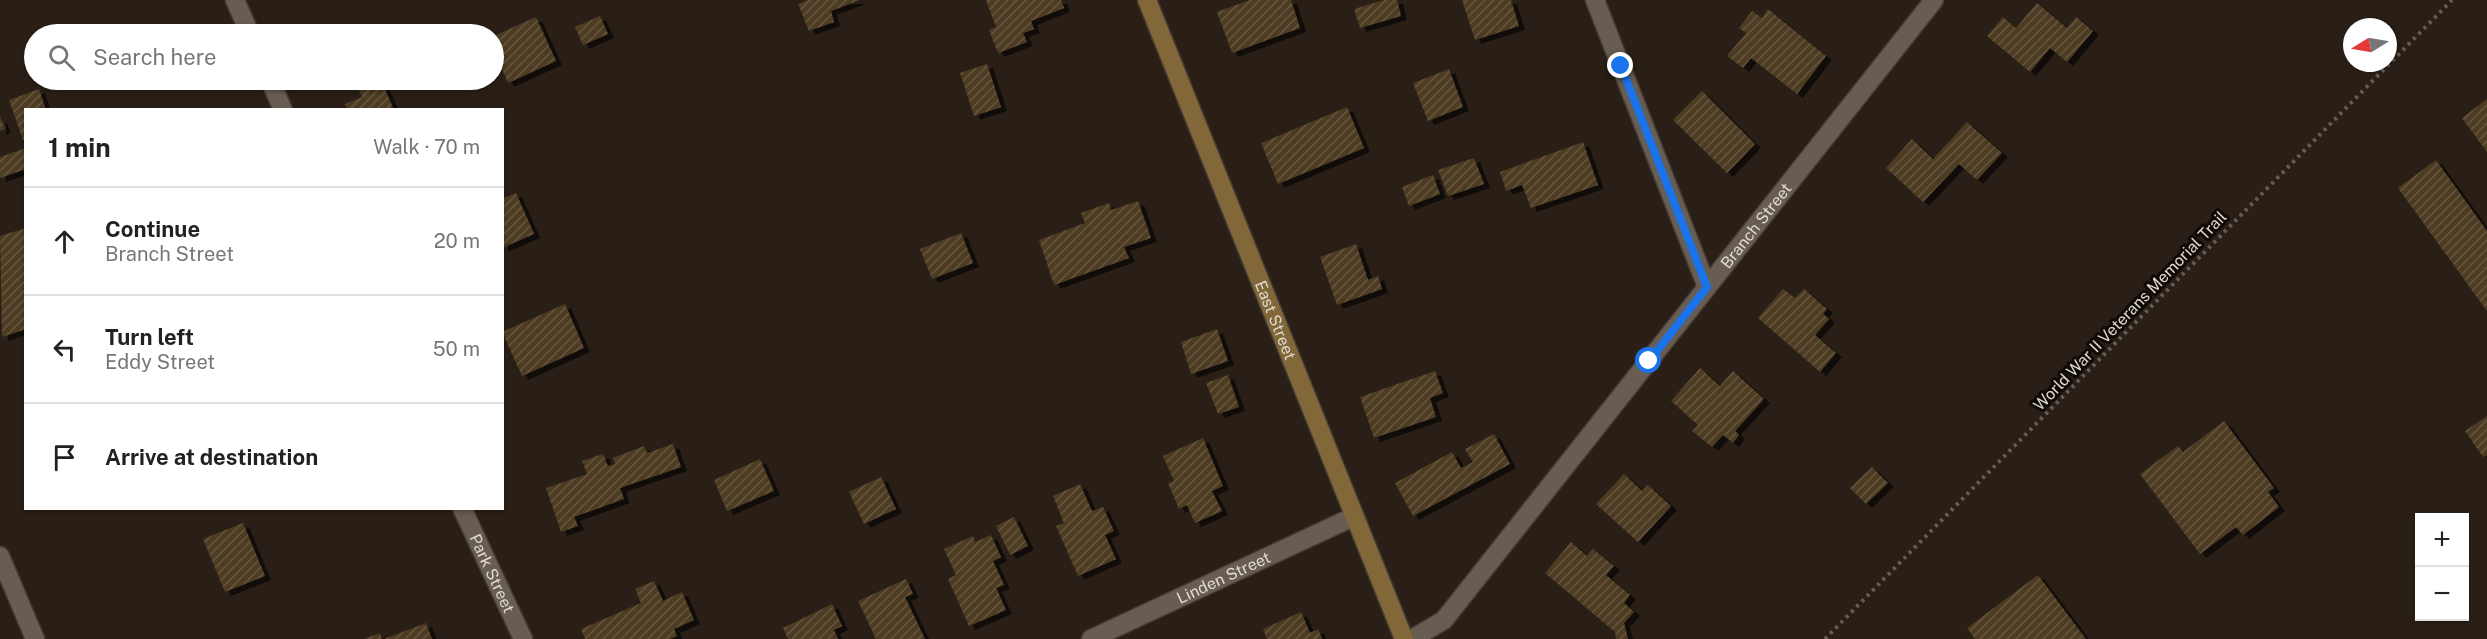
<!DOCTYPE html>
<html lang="en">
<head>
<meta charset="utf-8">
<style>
	body { margin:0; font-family:"Public Sans",sans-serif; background:#f2f2f2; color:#222 }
	.controls { position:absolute; right:18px; bottom:18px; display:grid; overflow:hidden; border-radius:0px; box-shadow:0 2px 4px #0004 }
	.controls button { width:54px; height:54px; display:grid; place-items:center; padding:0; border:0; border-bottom:2px solid #e0e0e0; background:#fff; color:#222; font:30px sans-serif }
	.compass { position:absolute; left:2343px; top:18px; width:54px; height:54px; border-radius:50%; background:#fff; box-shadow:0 2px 4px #0004; rotate:259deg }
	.stop { position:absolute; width:18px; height:18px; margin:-14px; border:4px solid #1a73e8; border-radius:50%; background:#fff }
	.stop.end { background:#1a73e8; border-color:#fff; box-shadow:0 2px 6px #0008 }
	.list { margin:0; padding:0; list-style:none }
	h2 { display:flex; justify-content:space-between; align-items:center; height:78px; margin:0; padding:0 24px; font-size:26px }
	h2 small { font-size:20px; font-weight:400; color:#767676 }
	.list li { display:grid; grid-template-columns:39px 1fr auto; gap:18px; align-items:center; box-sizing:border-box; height:108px; padding:0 24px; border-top:2px solid #e0e0e0 }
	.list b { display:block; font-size:22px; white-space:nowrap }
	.list p { margin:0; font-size:20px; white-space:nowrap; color:#767676 }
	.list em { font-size:20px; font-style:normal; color:#767676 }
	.icon { flex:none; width:33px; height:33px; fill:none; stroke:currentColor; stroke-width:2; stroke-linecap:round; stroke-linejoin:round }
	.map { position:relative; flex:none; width:2487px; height:639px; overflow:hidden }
	.search { position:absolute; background:#fff; box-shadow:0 2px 4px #0004; left:24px; top:24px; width:480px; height:66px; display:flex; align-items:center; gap:15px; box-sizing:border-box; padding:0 21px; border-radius:33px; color:#767676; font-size:22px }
	.panel { position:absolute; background:#fff; box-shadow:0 2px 4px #0004; left:24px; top:108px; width:480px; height:402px; border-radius:0px }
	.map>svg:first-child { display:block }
</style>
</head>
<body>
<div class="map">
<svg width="2487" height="639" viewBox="0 0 2487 639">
	<defs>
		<pattern id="building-hatch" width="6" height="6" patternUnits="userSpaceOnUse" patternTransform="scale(1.5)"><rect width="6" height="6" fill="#4d3b22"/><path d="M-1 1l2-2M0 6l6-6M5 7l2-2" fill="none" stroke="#665741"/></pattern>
		<filter id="shadow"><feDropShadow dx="6" dy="4" stdDeviation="0" flood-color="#0009"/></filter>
	</defs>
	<rect width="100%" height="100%" fill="#291f16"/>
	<g fill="url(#building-hatch)" filter="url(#shadow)">
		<polygon points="808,0 860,0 831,11 834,22 809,31 798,4"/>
		<polygon points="986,0 1061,0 1064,8 1031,21 1034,29 1023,33 1027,42 998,53 989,30 996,27"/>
		<polygon points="1250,0 1291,0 1300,28 1232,53 1217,12"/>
		<polygon points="1384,0 1397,0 1401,16 1360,28 1354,9"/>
		<polygon points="1462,0 1511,0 1519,26 1475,40"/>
		<polygon points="2037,3 2067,28 2076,17 2093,31 2067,62 2050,48 2030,72 1987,36 2003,17 2016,28"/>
		<polygon points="1768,9 1826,56 1797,94 1751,58 1743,68 1727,56 1746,33 1739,28 1752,11 1762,18"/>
		<polygon points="600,16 608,34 583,45 575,27"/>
		<polygon points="536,17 556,61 508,83 494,51 494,36"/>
		<polygon points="987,64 1001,107 974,116 960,73"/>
		<polygon points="1449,69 1463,107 1428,121 1413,83"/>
		<polygon points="355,80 381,80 394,110 347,110 345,104 362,97"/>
		<polygon points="39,89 46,110 26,110 26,140 23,140 9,100"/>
		<polygon points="1702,91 1755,144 1727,173 1673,120"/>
		<polygon points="2487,99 2487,152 2462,118"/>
		<polygon points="1347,107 1364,148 1278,184 1261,143"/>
		<polygon points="0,116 5,129 0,131"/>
		<polygon points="1967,122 2002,153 1977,180 1959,164 1923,202 1886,168 1912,139 1933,159"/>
		<polygon points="1583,142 1598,185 1531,208 1522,185 1506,191 1500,172"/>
		<polygon points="26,148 26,169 0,178 0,157"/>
		<polygon points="1474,158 1484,184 1448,196 1438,170"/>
		<polygon points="2436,160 2487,231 2487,311 2398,188"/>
		<polygon points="1433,175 1440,194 1409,206 1402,187"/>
		<polygon points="516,193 534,234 502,248 502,199"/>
		<polygon points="1138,201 1151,238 1124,247 1129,258 1054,285 1039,240 1085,223 1081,213 1109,203 1111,210"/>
		<polygon points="26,228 26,329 2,337 0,236"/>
		<polygon points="961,233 973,263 932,279 920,249"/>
		<polygon points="1356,244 1368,280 1378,276 1382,289 1337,305 1320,257"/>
		<polygon points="1783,289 1795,298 1804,289 1827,309 1823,314 1829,319 1815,335 1836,353 1820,372 1758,318"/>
		<polygon points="565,304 584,348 522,376 502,332"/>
		<polygon points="1217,329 1228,361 1191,374 1181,342"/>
		<polygon points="1700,368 1720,386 1733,371 1764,399 1735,431 1739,435 1733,443 1723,435 1712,447 1692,431 1698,425 1671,401"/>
		<polygon points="1435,371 1443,393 1430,398 1436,417 1374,438 1360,397"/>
		<polygon points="1228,375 1239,407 1218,414 1206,383"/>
		<polygon points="2487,416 2487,455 2483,457 2465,431"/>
		<polygon points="2224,421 2274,488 2268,492 2279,507 2243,535 2236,527 2200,554 2140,474 2178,446 2183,452"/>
		<polygon points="1494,434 1510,464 1413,516 1395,483 1452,452 1461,468 1473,462 1465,449"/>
		<polygon points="1203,438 1223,486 1212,491 1222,511 1195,523 1187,505 1179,509 1168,483 1174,481 1163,456"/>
		<polygon points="673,444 681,467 620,488 624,499 574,517 578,526 561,532 546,488 587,474 582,461 603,454 608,466 615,464 613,458 644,446 647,453"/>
		<polygon points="760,459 774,491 727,511 714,480"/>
		<polygon points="1872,467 1888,483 1866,504 1850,488"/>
		<polygon points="1624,474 1642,491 1648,485 1671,506 1638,542 1596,504"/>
		<polygon points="881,477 896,509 864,524 849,492"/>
		<polygon points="1080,484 1092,511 1103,507 1114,531 1105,535 1116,559 1078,576 1056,526 1064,523 1053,496"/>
		<polygon points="1014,517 1028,546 1010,555 996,526"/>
		<polygon points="243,523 265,576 225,592 203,539"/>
		<polygon points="991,535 1001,557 993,561 1004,585 996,588 1006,610 969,626 948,579 956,575 944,549 973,536 975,542"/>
		<polygon points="1571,542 1587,556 1593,549 1614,566 1606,575 1630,595 1624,603 1634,612 1624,623 1628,639 1616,639 1615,632 1545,573"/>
		<polygon points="2038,575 2086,639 1975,639 1967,628"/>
		<polygon points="906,579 913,594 905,597 925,639 876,639 858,601"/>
		<polygon points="654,581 663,601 682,592 694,620 674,629 677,636 670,639 585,639 581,629 641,603 635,589"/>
		<polygon points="832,604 842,626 834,630 838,639 788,639 783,628"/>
		<polygon points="1301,612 1310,633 1318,629 1322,639 1267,639 1263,629"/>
		<polygon points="426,623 432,639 384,639"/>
		<polygon points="380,633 382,639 364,639"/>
	</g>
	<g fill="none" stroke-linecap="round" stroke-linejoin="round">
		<g stroke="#433b35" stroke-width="21">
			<g id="street">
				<polyline points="235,0 250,34"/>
				<polyline points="1595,0 1707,287"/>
				<polyline points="270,80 283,110"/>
				<path id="s1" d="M 462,508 L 523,639"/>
				<polyline points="0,556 35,639"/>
				<path id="s2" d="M 1091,639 L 1353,517"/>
				<path id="s3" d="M 1412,639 L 1444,620 L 1934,0"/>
			</g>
		</g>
		<g stroke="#433b35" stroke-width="21">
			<g id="secondary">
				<path id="s4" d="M 1147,0 L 1404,639"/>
			</g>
		</g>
		<polyline stroke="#665d54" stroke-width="4" stroke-dasharray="3 4.5" stroke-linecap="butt" points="1825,639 2452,0"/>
		<use href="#street" stroke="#685d52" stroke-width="18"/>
		<use href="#secondary" stroke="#826739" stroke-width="18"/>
	</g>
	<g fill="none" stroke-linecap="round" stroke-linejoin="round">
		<polyline stroke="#1a73e8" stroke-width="8" points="1621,66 1707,287 1649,361"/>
	</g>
	<g text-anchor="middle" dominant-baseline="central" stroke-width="6" stroke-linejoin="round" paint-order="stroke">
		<g font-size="16" fill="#e0d9d2" stroke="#0f0a06">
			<text stroke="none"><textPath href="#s3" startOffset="540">Branch Street</textPath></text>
			<text transform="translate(2130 311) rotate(-46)">World War II Veterans Memorial Trail</text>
			<text stroke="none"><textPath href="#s4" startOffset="345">East Street</textPath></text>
			<text stroke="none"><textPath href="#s1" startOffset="72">Park Street</textPath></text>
			<text stroke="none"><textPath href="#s2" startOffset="146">Linden Street</textPath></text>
		</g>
	</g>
</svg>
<div class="controls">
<button>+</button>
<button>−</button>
</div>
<svg class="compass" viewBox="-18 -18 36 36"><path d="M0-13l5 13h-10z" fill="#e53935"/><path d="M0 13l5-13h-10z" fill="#767676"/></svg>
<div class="stop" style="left:1649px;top:361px"></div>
<div class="stop end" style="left:1621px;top:66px"></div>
<div class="search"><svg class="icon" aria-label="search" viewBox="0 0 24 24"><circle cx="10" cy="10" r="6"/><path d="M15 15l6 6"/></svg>Search here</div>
<section class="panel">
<h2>1 min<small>Walk · 70 m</small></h2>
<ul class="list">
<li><svg class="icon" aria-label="ahead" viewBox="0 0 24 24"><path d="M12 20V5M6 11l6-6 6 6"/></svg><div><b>Continue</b><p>Branch Street</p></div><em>20 m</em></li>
<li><svg class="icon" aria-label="left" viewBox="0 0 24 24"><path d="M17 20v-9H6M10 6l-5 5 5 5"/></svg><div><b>Turn left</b><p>Eddy Street</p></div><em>50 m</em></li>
<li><svg class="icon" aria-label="arrive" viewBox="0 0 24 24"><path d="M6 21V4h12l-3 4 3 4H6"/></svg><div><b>Arrive at destination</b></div></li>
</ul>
</section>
</div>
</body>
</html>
